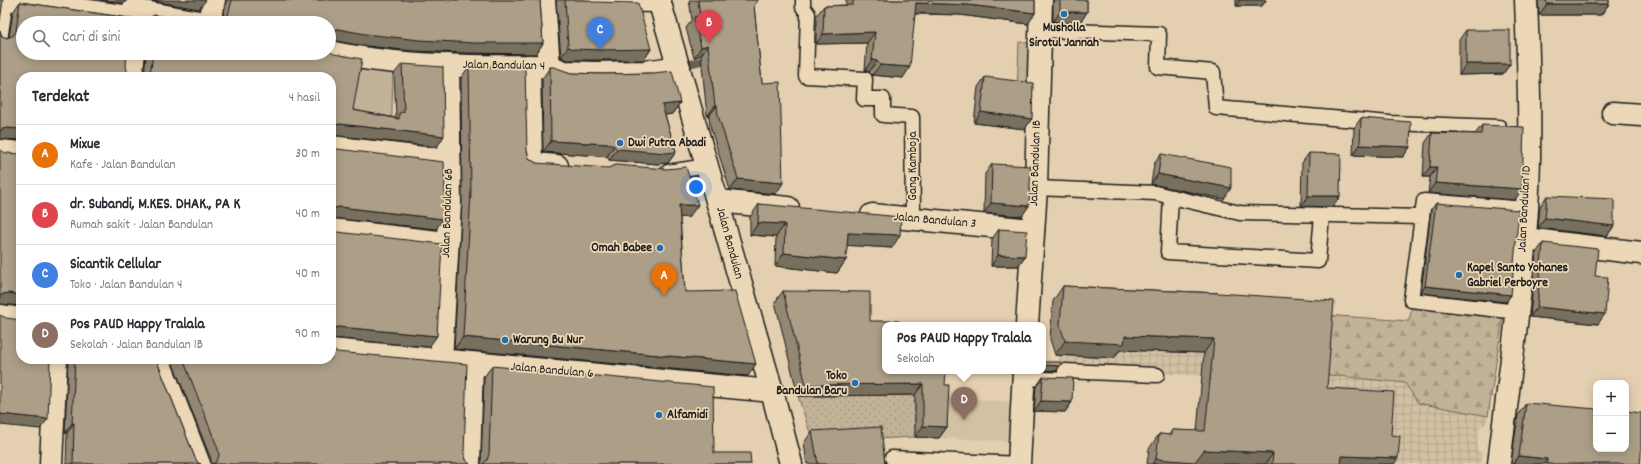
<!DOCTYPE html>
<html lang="id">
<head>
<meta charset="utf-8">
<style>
	body { margin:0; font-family:Dekko,sans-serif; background:#f2f2f3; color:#2b2b33 }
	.controls { position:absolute; right:12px; bottom:12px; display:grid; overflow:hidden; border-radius:8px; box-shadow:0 2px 10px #0003 }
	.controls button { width:36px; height:36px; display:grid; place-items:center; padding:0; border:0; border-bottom:1px solid #e1e1e2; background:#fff; color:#2b2b33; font:20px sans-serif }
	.you { position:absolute; left:696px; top:187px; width:14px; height:14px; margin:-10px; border:3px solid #fff; border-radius:50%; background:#1a73e8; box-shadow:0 0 0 6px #1a73e833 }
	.badge { display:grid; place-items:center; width:26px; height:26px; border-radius:50%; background:#b45309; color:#fff; font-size:13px; font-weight:700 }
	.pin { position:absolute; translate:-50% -33px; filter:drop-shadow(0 1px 2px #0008) }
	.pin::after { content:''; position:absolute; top:21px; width:14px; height:12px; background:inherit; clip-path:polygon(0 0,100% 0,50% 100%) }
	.popup { position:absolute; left:882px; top:322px; width:164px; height:52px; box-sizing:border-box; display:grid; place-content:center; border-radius:8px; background:#fff; filter:drop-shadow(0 1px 3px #0005); font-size:13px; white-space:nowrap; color:#7c7c81 }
	.popup b { font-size:15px; color:#2b2b33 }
	.popup::after { content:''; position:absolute; left:50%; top:100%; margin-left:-8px; border:8px solid transparent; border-top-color:#fff }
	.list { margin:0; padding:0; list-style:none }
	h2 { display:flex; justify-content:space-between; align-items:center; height:52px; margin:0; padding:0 16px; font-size:17px }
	h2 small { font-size:13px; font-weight:400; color:#7c7c81 }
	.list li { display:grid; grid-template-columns:26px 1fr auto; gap:12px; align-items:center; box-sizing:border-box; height:60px; padding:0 16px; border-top:1px solid #e1e1e2 }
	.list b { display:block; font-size:15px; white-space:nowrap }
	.list p { margin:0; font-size:13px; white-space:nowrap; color:#7c7c81 }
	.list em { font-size:13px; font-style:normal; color:#7c7c81 }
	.icon { flex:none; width:22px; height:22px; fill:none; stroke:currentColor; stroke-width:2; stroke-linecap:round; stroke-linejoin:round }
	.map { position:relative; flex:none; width:1641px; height:464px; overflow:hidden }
	.search { position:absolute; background:#fff; box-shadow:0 2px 10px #0003; left:16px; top:16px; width:320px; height:44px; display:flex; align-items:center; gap:10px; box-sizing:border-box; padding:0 14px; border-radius:22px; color:#7c7c81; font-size:15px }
	.panel { position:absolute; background:#fff; box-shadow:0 2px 10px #0003; left:16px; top:72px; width:320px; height:292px; border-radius:16px }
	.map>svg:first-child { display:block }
</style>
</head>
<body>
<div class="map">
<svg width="1641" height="464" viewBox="0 0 1641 464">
	<defs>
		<pattern id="industrial-grid" width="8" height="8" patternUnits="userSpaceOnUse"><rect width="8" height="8" fill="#d3c1a4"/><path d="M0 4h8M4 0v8" fill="none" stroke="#b5a58d"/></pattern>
		<pattern id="grass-dots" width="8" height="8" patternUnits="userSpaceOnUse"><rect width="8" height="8" fill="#c2b297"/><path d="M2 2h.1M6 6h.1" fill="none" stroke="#a69882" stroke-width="1.8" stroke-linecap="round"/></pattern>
		<pattern id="forest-firs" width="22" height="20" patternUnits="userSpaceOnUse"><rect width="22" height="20" fill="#c2b297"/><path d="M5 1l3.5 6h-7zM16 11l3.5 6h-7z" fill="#a69882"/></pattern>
	</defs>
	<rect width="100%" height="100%" fill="#e4d0b0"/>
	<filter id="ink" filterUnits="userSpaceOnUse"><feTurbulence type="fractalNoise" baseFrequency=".025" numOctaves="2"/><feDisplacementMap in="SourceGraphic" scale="8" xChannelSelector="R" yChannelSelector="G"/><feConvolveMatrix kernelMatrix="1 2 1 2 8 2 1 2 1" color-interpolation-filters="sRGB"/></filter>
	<g filter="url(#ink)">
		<polygon fill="#d3c1a4" points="915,395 1014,402 1013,441 915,437"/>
		<polygon fill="url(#industrial-grid)" points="1324,315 1409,320 1500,336 1486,424 1480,427 1478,439 1477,450 1483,454 1481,464 1194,464 1202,376 1060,367 1059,356 1114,358 1115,350"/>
		<polygon fill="url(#grass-dots)" stroke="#6f675a" points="915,395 915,437 813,442 798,396"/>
		<polygon fill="url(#forest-firs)" stroke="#6f675a" points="1412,306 1503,317 1488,416 1418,403 1405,383 1319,374 1324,315 1409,321"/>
		<g fill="#c2b297" stroke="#6f675a">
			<polygon points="1019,42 1036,44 1034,94 1017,92"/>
			<polygon points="355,64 393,71 391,150 361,144 364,124 346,121"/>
		</g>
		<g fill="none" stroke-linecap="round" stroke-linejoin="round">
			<polyline stroke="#665f53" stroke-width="8" points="690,64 701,61"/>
			<g stroke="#1c1c1c" stroke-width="17">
				<g id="service">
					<polyline points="803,0 803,7 808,14 806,76 865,79 864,99 883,99 883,115 912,117 913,219"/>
					<polyline points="1040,30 1159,34 1158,67 1213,72 1216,108 1390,123 1499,127"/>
					<polyline points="0,40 6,0"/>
					<polyline points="668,172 707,166"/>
					<polyline points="1036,188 1155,193 1240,213 1422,217 1411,300 1518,312"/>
					<polyline points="1171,197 1168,252 1318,261 1322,215"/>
					<polyline points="1422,217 1424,201 1527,209"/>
					<polyline points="1024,378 1065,380 1065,371 1157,375"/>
					<polyline points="892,458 1019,464"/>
				</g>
			</g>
			<g stroke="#1c1c1c" stroke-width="25">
				<g id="minor">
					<polyline points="14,0 136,18"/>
					<polyline points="544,0 549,66"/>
					<polyline points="585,0 660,1"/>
					<polyline points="133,10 204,23"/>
					<polyline points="209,23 214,0"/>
					<path d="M 329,52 C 401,67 476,67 549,66 L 564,72 L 594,73 L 645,72 L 679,67"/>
					<polyline points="529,66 531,163 533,164 557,166"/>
					<polyline points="131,77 134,53"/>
					<polyline points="1613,113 1641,115"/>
					<polyline points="331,147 449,161"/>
					<polyline points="0,151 21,153"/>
					<polyline points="718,201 788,208"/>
					<polyline points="872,215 1033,230"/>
					<polyline points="331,230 447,243"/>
					<polyline points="1525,239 1641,253"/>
					<polyline points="0,316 21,319"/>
					<polyline points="1027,325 1036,188 1041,0"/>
					<polyline points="331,350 772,391"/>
					<polyline points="158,359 199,464"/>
					<polyline points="441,361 450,203 448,65"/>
					<polyline points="51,464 56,359"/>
					<polyline points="469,464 472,364"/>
					<polyline points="1019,464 1024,371"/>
					<path d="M 1499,464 C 1508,388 1519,312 1525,236 C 1532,158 1529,78 1526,0"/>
				</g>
			</g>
			<g stroke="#1c1c1c" stroke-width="25">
				<polyline id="secondary" points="659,0 772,391 791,464"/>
			</g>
			<use href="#service" stroke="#ecd8b6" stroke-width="14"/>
			<use href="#minor" stroke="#ecd8b6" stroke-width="22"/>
			<use href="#secondary" stroke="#ecd8b6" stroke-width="22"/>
		</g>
		<g fill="#948874" stroke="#1c1c1c">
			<polygon points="226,0 540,0 543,43 536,54 467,53 412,51 358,45 331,40 222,23 226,3"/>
			<polygon points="556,0 586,0 651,49 644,60 567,60 561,57"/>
			<polygon points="689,0 758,0 754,6 762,83 776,194 730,190 710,126 709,116 707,116 701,55 694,58 686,28 692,20"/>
			<polygon points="846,0 1035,0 1035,13 1028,24 960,15 915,14 903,78 872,75 869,72 865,70 867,43 816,44 816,16 824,6 846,5"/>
			<polygon points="1053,0 1087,0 1087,12 1080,23 1053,22"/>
			<polygon points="1236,0 1266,0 1262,6 1236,6"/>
			<polygon points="1538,0 1609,0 1609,4 1601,15 1539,15"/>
			<polygon points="20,2 142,20 23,23 21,77 21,140 0,139 0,31 2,36 7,38 9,37 13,12"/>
			<polygon points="1466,30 1510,64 1503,74 1459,75 1459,40"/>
			<polygon points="146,53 329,53 353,110 396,118 396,117 394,74 402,64 437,147 332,135 331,77 144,77"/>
			<polygon points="469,66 527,151 529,158 536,163 689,217 680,217 685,292 748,376 454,349 462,204 461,78"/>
			<polygon points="550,67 571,73 601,74 653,73 680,103 672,114 665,115 676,152 668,163 658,164 609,160 607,157 601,156 543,152 542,79"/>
			<polygon points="985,77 1025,129 974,123 978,87"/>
			<polygon points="1361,118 1410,147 1403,157 1353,155 1354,128"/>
			<polygon points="1482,125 1515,200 1428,193 1430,177 1423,177 1425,143 1432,133 1475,134"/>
			<polygon points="1309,153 1340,196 1333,207 1301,206 1302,163"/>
			<polygon points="1161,154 1224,199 1151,184 1154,164"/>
			<polygon points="992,164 1022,216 984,213 985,174"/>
			<polygon points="1547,196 1614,226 1607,236 1538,228 1540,206"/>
			<polygon points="1436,203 1511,295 1506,302 1421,293 1431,210"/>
			<polygon points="759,204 892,248 847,245 846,260 837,273 775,266 776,237 750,235 750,217"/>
			<polygon points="999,229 1025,256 1018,266 991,266 992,239"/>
			<polygon points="1543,243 1595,276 1598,324 1530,317 1536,253"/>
			<polygon points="1063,286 1218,293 1327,388 1391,435 1394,464 1147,464 1149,449 1159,434 1169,435 1172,430 1197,431 1204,353 1120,350 1114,358 1055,355 1050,339 1053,301"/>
			<polygon points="783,291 870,321 885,371 945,385 947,427 939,438 915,437 915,395 798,396 775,302"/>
			<polygon points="68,359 156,359 195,458 198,463 201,464 66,464 67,433 65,433"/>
			<polygon points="171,359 331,359 464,453 466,460 470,464 211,464 211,459"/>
			<polygon points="492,366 714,453 751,464 481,464 484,377"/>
			<polygon points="1043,377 1072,402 1065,412 1034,411 1036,387"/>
			<polygon points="1526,403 1640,464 1511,464 1518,415"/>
			<polygon points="812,431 885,464 807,464 804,443"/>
		</g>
		<g fill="#786f5e" stroke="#1c1c1c">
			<polygon points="100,0 127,0 123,3"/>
			<polygon points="148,0 206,0 199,9"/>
			<polygon points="1240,0 1266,0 1262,6 1236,6"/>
			<polygon points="916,3 968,5 1035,13 1028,24 960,15 909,13"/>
			<polygon points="1547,4 1609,4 1601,15 1539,15"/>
			<polygon points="1060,12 1087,12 1080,23 1053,22"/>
			<polygon points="338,29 543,43 536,54 467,53 412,51 358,45 331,40 329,40 329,32 332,30"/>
			<polygon points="875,32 867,43 816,44 823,34"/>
			<polygon points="708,45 701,55 694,58 701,47"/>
			<polygon points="568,47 651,49 644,60 567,60 561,57"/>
			<polygon points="872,60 877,61 869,72 865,70"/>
			<polygon points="1466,64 1510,64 1503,74 1459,75"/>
			<polygon points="880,65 910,67 903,78 872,75"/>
			<polygon points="680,103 672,114 654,117 662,105"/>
			<polygon points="715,106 717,106 709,116 707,116"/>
			<polygon points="981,112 1032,119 1025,129 974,123"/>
			<polygon points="340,124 444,136 437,147 331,135 331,127 334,125"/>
			<polygon points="8,128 21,129 21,140 0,139 0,131 2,129"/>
			<polygon points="551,141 609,144 614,146 607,157 601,156 543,152"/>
			<polygon points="1360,145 1410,147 1403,157 1353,155"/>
			<polygon points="617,149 676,152 668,163 658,164 609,160"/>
			<polygon points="1430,167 1437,167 1430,177 1423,177"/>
			<polygon points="1158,174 1231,188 1224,199 1151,184"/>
			<polygon points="738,179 783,183 776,194 730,190"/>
			<polygon points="1435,183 1522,189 1515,200 1428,193"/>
			<polygon points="1308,196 1340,196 1333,207 1301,206"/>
			<polygon points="991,203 1029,206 1022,216 984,213"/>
			<polygon points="679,205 698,205 689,217 671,218"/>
			<polygon points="340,207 443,219 436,229 331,218 331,210 334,208"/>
			<polygon points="1545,218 1614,226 1607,236 1538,228"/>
			<polygon points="758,223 785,224 776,237 750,235"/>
			<polygon points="848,233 900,235 892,248 839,245"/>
			<polygon points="784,253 846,260 837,273 775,266"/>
			<polygon points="998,255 1025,256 1018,266 991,266"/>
			<polygon points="1425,286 1511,295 1506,302 1421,293"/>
			<polygon points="9,293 21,295 21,306 0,304 0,296 3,294"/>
			<polygon points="1537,307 1605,314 1598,324 1530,317"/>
			<polygon points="339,327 437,336 429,347 331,338 331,330 333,328"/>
			<polygon points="1125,336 1214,339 1204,353 1120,350 1114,358 1055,355 1065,341"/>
			<polygon points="463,337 756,364 748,376 454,349"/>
			<polygon points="1043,365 1060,366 1056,371 1043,370"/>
			<polygon points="923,384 915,395 798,396 806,385"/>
			<polygon points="1041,401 1072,402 1065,412 1034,411"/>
			<polygon points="0,414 48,419 40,429 0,425"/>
			<polygon points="72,423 74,423 67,433 65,433"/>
			<polygon points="923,426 947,427 939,438 915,437"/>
			<polygon points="1204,450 1273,453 1266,464 1152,464 1156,459"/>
			<polygon points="1342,456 1398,458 1394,464 1337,464"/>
			<polygon points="1519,456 1547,459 1544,464 1513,464"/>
		</g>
		<g fill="#ac9e87" stroke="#1c1c1c">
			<polygon points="0,0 3,0 0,21"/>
			<polygon points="232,0 540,0 543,43 474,43 419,40 365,34 338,29 332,30 329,32 329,23 222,23 226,21 228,15"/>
			<polygon points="565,0 586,0 592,2 638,3 651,49 601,50 574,49 568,47"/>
			<polygon points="698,0 758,0 754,6 762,83 780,82 783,183 738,179 718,115 717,106 715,106 708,45 701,47 694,17 700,16"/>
			<polygon points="853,0 1035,0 1035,13 968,5 916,3 910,67 880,65 877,61 872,60 875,32 823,34 824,6 853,5"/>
			<rect x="1060" y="0" width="27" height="12"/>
			<polygon points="1546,0 1609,0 1609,4 1547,4"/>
			<polygon points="20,2 142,20 148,19 154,15 200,23 23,23 23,53 127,53 126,65 127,71 131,76 133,77 21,77 21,129 8,128 2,129 0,131 0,31 2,36 7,38 14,35 16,31"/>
			<rect x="1466" y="30" width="44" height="34"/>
			<polygon points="329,51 334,54 362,59 353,110 399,119 399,113 404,112 402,64 443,67 444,136 340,124 334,125 331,127 331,77 144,77 149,74 151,68 153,53 329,53"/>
			<polygon points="469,66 525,67 527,151 529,158 536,163 608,168 616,165 666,169 686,167 698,205 679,205 685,292 735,291 756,364 463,337 471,192"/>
			<polygon points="550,67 554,67 571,73 601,74 653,73 672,71 680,103 662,105 676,152 666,153 617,149 614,146 609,144 551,141"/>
			<polygon points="985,77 1033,83 1032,119 981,112"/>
			<polygon points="1361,118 1411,122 1410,147 1360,145"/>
			<polygon points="1482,125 1524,127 1522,189 1435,183 1437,167 1430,167 1432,133 1481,134"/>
			<polygon points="331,146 337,149 444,162 445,192 443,219 340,207 334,208 331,210"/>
			<polygon points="0,150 6,153 21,154 21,295 9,293 3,294 0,296"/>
			<polygon points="1309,153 1341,154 1340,196 1308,196"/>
			<polygon points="1161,154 1231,167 1231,188 1158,174"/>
			<polygon points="992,164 1031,166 1029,206 991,203"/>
			<polygon points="1547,196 1614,199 1614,226 1545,218"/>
			<polygon points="1436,203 1519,210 1511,295 1425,286"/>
			<polygon points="759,204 901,217 900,235 848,233 846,260 784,253 785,224 758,223"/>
			<polygon points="331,229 337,232 442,244 437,336 339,327 333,328 331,330"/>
			<polygon points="999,229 1027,231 1025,256 998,255"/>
			<polygon points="1543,243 1598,249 1595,276 1608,277 1605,314 1537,307"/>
			<polygon points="1063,286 1218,293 1334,301 1327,388 1394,392 1391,435 1400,436 1398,458 1342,456 1341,464 1272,464 1273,453 1204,450 1195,462 1156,459 1159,434 1172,435 1172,430 1205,431 1214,339 1125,336 1124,344 1065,341 1060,325"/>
			<polygon points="783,291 870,292 870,321 899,321 900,325 885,325 885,371 946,371 945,385 949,385 947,427 923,426 923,384 806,385"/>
			<polygon points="0,315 6,318 21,320 21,359 50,359 48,419 0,414"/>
			<polygon points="331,349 337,352 467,364 464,453 466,460 470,464 212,464 216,462 219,456 218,449 183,359 331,359"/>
			<polygon points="75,359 156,359 195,458 198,463 201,464 73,464 74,423 72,423"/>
			<polygon points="1043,362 1061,362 1060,366 1043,365"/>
			<polygon points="492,366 713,387 714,453 750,453 751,464 483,464 487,460 489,454"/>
			<polygon points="1043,377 1073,378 1072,402 1041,401"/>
			<polygon points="1526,403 1596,409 1596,449 1626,449 1626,411 1641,413 1641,455 1640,464 1547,464 1547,459 1519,456"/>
			<polygon points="881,427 885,464 818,464 812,431"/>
		</g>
	</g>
	<g fill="#1f6fb2" stroke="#ecd8b6" stroke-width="1.5">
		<circle cx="1064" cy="14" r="4"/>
		<circle cx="620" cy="143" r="4"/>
		<circle cx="660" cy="248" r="4"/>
		<circle cx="1459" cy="275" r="4"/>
		<circle cx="505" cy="340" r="4"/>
		<circle cx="855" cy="383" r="4"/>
		<circle cx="659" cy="415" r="4"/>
	</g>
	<g text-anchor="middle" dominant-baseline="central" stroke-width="3.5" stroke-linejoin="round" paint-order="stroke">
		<g font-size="13" font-weight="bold" fill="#1c1c1c" stroke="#ecd8b6" text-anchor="start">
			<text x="1064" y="28" text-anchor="middle">Musholla<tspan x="1064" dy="15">Sirotul Jannah</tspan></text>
			<text x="628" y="143">Dwi Putra Abadi</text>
			<text x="652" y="248" text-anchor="end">Omah Babee</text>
			<text x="1467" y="268">Kapel Santo Yohanes<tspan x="1467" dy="15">Gabriel Perboyre</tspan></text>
			<text x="513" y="340">Warung Bu Nur</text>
			<text x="847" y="376" text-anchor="end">Toko<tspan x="847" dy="15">Bandulan Baru</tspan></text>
			<text x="667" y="415">Alfamidi</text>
		</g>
		<g font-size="13" fill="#1c1c1c" stroke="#ecd8b6">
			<text transform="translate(504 66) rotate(1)">Jalan Bandulan 4</text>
			<text transform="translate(1036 163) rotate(-88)">Jalan Bandulan 1B</text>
			<text transform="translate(913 166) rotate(-90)">Gang Kamboja</text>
			<text transform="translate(1525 209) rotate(-87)">Jalan Bandulan 1D</text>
			<text transform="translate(448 213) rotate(-88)">Jalan Bandulan 6B</text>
			<text transform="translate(935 221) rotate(5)">Jalan Bandulan 3</text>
			<text transform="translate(729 243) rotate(75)">Jalan Bandulan</text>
			<text transform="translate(552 371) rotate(5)">Jalan Bandulan 6</text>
		</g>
	</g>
</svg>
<div class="controls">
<button>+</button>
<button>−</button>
</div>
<div class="you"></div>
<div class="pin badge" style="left:664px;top:296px;background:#e8710a">A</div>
<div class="pin badge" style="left:709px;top:43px;background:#e0444e">B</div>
<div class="pin badge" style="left:600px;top:50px;background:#3f7fe0">C</div>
<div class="pin badge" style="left:964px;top:420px;background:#8d6e63">D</div>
<div class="popup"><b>Pos PAUD Happy Tralala</b>Sekolah</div>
<div class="search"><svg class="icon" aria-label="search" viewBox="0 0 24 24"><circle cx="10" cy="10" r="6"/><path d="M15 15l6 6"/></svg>Cari di sini</div>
<section class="panel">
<h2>Terdekat<small>4 hasil</small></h2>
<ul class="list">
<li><span class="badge" style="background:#e8710a">A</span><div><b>Mixue</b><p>Kafe · Jalan Bandulan</p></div><em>30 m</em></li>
<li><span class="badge" style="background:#e0444e">B</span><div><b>dr. Subandi, M.KES. DHAK., PA K</b><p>Rumah sakit · Jalan Bandulan</p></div><em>40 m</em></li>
<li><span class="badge" style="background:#3f7fe0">C</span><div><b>Sicantik Cellular</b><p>Toko · Jalan Bandulan 4</p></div><em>40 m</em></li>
<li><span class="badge" style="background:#8d6e63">D</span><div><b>Pos PAUD Happy Tralala</b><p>Sekolah · Jalan Bandulan 1B</p></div><em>90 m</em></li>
</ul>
</section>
</div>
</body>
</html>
